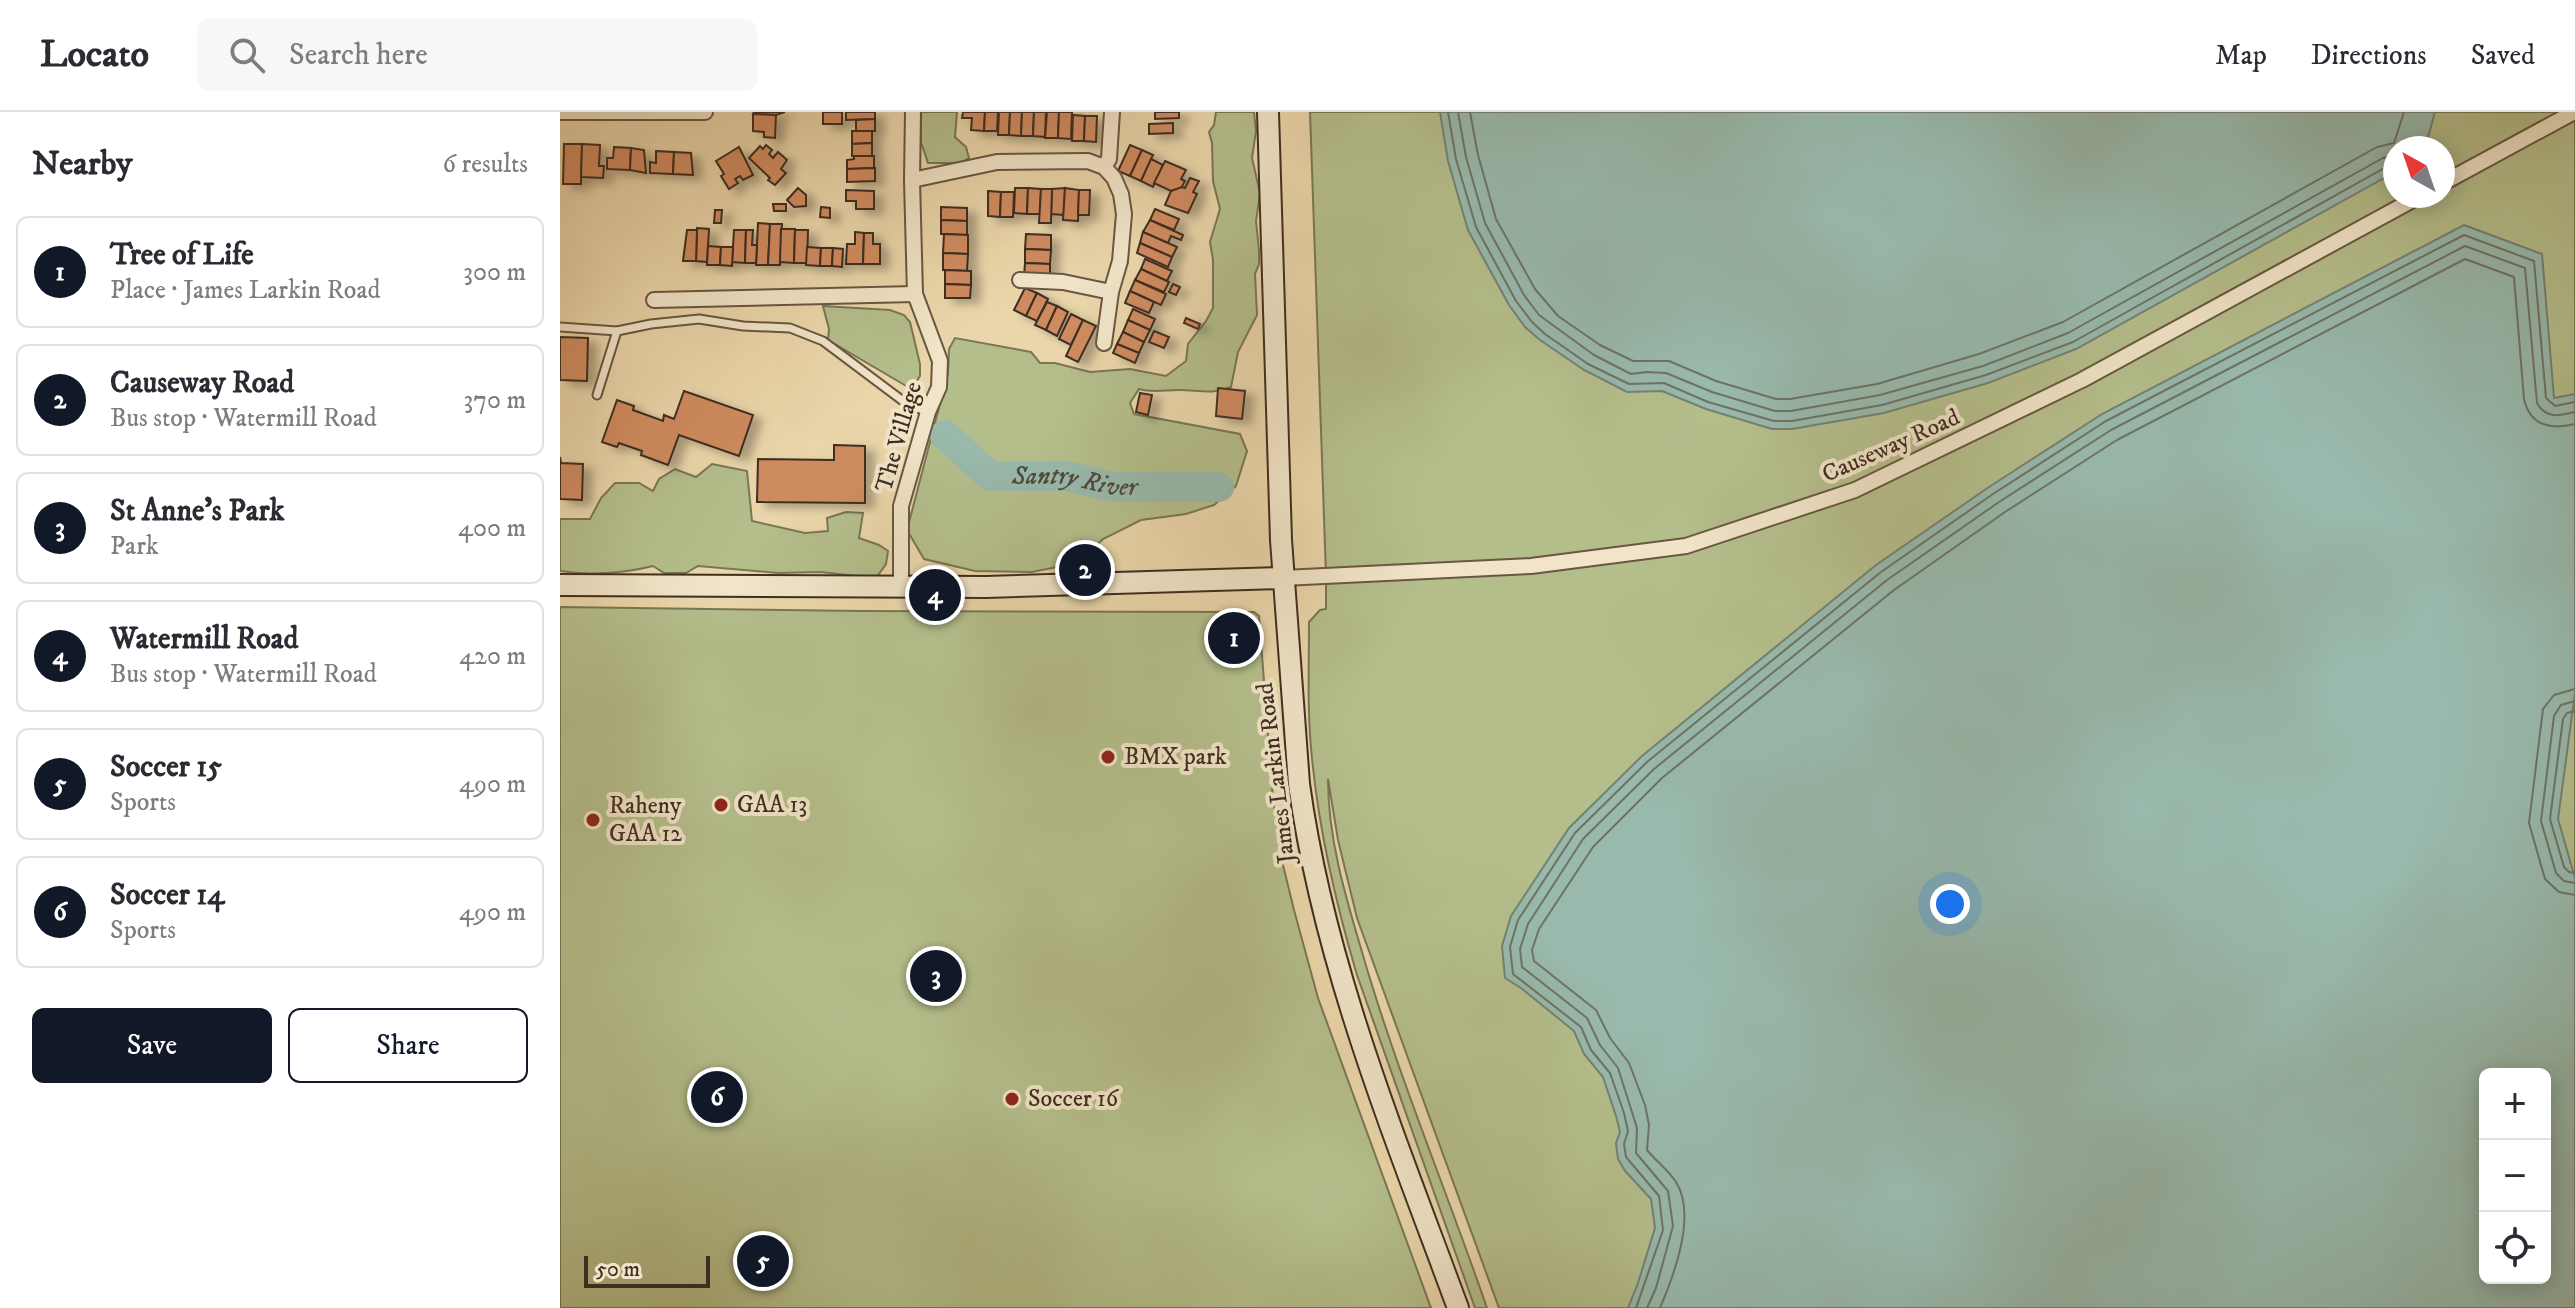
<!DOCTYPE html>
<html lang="en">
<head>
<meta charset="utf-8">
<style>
	body { margin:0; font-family:"IM FELL DW Pica",serif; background:#f7f7f7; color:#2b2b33 }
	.controls { position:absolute; right:24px; bottom:24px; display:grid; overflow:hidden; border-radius:12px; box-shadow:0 4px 20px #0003 }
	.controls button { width:72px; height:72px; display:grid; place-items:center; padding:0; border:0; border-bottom:2px solid #e1e1e2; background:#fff; color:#2b2b33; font:40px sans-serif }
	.compass { position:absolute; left:1823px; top:24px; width:72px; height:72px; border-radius:50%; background:#fff; box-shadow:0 4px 20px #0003; rotate:320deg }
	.scale { position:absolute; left:24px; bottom:20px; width:126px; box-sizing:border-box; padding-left:8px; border:4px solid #3f2d20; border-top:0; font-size:22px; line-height:28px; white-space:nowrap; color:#3f2d20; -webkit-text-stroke:6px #f1e4c8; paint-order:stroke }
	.you { position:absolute; left:1390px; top:792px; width:28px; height:28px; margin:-20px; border:6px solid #fff; border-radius:50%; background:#1a73e8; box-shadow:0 0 0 12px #1a73e833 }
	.badge { display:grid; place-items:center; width:52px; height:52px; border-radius:50%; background:#111827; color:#fff; font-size:26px; font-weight:700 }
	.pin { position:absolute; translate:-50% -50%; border:4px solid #fff; box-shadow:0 2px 8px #0006 }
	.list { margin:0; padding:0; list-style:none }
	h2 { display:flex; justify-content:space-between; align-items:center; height:104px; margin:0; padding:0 32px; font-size:34px }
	h2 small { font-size:26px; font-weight:400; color:#7c7c81 }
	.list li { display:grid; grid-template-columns:52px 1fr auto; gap:24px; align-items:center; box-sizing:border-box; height:112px; margin:0 16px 16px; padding:0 16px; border:2px solid #e1e1e2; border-radius:12px }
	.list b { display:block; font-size:30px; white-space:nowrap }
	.list p { margin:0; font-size:26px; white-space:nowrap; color:#7c7c81 }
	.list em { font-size:26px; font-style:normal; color:#7c7c81 }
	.actions { display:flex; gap:16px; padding:24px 32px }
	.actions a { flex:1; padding:18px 0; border:2px solid #111827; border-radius:12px; text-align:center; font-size:28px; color:#111827 }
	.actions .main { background:#111827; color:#fff }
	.icon { flex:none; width:44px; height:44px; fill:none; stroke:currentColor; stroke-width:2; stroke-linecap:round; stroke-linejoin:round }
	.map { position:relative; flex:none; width:2015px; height:1196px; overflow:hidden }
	header { display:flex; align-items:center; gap:48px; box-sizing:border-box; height:112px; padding:0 40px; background:#fff; border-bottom:2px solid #e1e1e2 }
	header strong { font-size:38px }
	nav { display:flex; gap:44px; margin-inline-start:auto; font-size:28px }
	.search { width:560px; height:72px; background:#f7f7f7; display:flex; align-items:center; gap:20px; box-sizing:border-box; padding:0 28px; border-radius:12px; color:#7c7c81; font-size:30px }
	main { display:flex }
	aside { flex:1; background:#fff }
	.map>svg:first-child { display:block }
</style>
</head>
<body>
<header>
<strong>Locato</strong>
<div class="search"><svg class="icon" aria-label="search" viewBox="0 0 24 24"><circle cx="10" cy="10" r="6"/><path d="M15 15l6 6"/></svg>Search here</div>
<nav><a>Map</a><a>Directions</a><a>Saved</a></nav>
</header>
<main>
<aside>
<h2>Nearby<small>6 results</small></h2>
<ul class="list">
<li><span class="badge">1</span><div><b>Tree of Life</b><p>Place · James Larkin Road</p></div><em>300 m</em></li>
<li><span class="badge">2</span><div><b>Causeway Road</b><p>Bus stop · Watermill Road</p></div><em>370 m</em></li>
<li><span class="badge">3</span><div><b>St Anne's Park</b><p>Park</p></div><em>400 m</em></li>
<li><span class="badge">4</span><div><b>Watermill Road</b><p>Bus stop · Watermill Road</p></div><em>420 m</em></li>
<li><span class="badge">5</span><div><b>Soccer 15</b><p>Sports</p></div><em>490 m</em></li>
<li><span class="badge">6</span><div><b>Soccer 14</b><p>Sports</p></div><em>490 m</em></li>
</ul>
<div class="actions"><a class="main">Save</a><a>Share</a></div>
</aside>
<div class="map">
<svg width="2015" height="1196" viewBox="0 0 2015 1196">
	<defs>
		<filter id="shadow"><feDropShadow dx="9" dy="5" stdDeviation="4" flood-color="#0004"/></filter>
	</defs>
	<rect width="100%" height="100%" fill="#ead6aa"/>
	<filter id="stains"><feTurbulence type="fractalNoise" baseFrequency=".0025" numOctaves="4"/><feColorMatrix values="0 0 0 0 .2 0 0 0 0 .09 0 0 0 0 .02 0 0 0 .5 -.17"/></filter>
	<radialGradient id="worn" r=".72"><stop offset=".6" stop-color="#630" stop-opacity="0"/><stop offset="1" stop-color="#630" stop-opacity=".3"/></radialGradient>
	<g fill="#b4be8b" stroke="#7a7656" stroke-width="2" fill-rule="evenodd">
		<polygon points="361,0 397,0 395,25 406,35 409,46 400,51 368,51 361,30"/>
		<path d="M 656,0 L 694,0 L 696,19 L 692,46 L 700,81 L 696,109 L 699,138 L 699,152 L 695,162 L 697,203 L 678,240 L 671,275 C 652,283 638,278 619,278 C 604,278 593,281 579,277 L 570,291 L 574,302 L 680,322 L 687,339 L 676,374 L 654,393 L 626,402 L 581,408 L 543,427 L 517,451 L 472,460 L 415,459 L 364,447 L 347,418 L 388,261 L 389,237 L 395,226 L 471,240 L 480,251 L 495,251 L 530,260 L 570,257 L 606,264 L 626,249 L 628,232 L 646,209 L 653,196 L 653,148 L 650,130 L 660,97 L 653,69 L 652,31 L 649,20 L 654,13 Z"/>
		<path d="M 750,0 L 2015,0 L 2015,1196 L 939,1196 L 797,806 L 778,728 L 768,667 C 768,726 785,783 802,840 C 837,961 886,1077 927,1196 L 915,1196 L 797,863 C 776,792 759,720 752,646 C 747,601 749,555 749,510 L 760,498 L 766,497 L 766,464 ZM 1835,36 L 1883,36 L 1883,84 L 1835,84 ZM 1925,962 L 1985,962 L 1985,1166 L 1925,1166 Z"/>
		<polygon points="263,194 330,198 344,203 350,210 360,252 360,264 354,274 348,275 268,228 269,217"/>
		<path d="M 152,352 L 187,359 L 192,409 L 245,421 L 268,419 L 267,406 L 286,400 L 303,401 L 299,426 L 319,433 L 328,439 L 326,452 L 316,466 L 260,460 L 218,461 L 138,454 L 126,461 L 104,461 L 93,454 C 65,461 29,464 0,459 L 0,407 L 30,407 L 41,386 L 55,371 L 79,371 L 93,379 L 99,367 L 115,357 L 136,365 Z"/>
		<polygon points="0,495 302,499 694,500 699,504 713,687 723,753 734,798 758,886 871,1196 0,1196"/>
	</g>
	<g fill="#98b9ac" stroke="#748174" stroke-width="2" fill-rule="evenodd">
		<polygon points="880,0 1875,0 1865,36 1835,36 1835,60 1516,237 1428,271 1324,301 1232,317 1212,317 1146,297 1102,279 1067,280 1024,258 980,228 965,215 949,193 908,118 888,49"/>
		<path d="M 1904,113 L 1982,142 L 1994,286 L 2015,282 L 2015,581 L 1998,707 L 2015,766 L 2015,1196 L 1068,1196 L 1078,1171 L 1095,1116 L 1091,1087 L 1065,1059 L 1058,1047 L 1056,1031 L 1060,1020 L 1056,1004 L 1043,965 L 1024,942 L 1014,919 L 961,876 L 945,866 L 942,834 L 951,804 L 1009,716 L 1082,644 L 1316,453 L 1429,375 L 1542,302 ZM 1925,962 L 1985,962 L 1985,1166 L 1925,1166 Z"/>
	</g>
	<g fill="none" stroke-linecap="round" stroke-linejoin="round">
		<g stroke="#6c7366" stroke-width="2">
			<polyline points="888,0 896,47 916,115 956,189 972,210 985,222 1028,252 1069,272 1104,271 1148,290 1214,309 1232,309 1322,293 1426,263 1513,230 1828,54 1835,53"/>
			<polyline points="898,0 906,45 925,111 964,183 979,203 1034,243 1071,262 1087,260 1106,261 1152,280 1215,299 1231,299 1320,283 1423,254 1508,221 1823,46 1835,43"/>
			<polyline points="910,0 918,43 936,107 975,177 998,204 1040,233 1073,249 1109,249 1156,269 1216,287 1230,287 1317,272 1419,242 1503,210 1817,35 1834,31 1844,0"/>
			<polyline points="2015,577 1994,583 1983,597 1969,711 1985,767 1999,780 2015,783"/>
			<polyline points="2015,589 2001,593 1994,604 1981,709 1996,761 2004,769 2015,771"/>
			<polyline points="2015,599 2007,601 2003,607 1990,707 2004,755 2009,760 2015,761"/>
			<polyline points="1076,1196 1103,1118 1099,1084 1066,1045 1064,1032 1068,1019 1064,1001 1050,961 1031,938 1021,915 953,862 950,835 958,808 1015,721 1087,650 1321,460 1433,382 1546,309 1904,123 1974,149 1986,286 1995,294 2015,290"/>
			<path d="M 1087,1196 L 1096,1176 L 1113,1114 L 1108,1079 L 1076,1041 L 1077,1016 L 1058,956 L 1040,933 L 1027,906 L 962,855 L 960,837 L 968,812 L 1023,727 L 1094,657 L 1327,468 L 1439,390 L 1551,318 L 1905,134 L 1965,156 L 1977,291 C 1986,307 1999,304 2015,300"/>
			<path d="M 1100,1196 C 1114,1163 1137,1103 1116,1070 C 1108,1058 1096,1049 1087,1038 L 1089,1013 L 1085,993 L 1069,951 L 1050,926 L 1036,898 L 974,849 L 972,838 L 979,817 L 1033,735 L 1102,666 L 1334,478 L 1445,400 L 1557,328 L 1905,147 L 1954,165 L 1964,287 C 1970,314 1991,318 2015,312"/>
		</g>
		<path stroke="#98b9ac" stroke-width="30" id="s1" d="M 385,323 L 430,364 L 506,364 L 554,375 L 659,375"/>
	</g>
	<g fill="#cf8b60" stroke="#3f2d20" stroke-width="2" filter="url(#shadow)">
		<polygon points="194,0 225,0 216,3 193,2"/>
		<rect x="263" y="0" width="19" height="12"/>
		<polygon points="286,0 315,0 315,7 286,8"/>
		<polygon points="403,0 425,0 424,19 411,18 412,6 402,6"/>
		<polygon points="425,0 438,0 437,19 424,19"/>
		<polygon points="439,0 450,0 449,23 438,23"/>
		<polygon points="450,0 462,0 461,24 449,23"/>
		<polygon points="462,0 474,0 473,24 461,24"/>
		<polygon points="474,0 486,0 485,25 473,24"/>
		<polygon points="487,0 499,0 498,26 485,26"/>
		<polygon points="499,0 512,0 511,27 498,26"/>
		<polygon points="595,0 619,0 619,6 595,7"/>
		<polygon points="193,2 216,3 215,26 204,25 204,20 193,19"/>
		<polygon points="513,3 525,4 524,29 512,29"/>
		<polygon points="525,4 537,4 536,30 524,29"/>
		<polygon points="315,7 315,19 296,19 296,8"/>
		<polygon points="613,11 613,21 589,22 589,12"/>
		<polygon points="292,19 312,19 312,31 292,32"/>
		<polygon points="312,31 312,44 292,44 292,32"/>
		<polygon points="4,32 22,32 21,72 3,72"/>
		<polygon points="22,32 40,33 39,54 44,54 43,66 21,65"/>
		<polygon points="206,33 212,38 209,42 213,46 218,40 227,48 221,57 226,61 215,73 208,68 210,66 189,46 200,34 203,37"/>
		<polygon points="570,33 582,38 570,64 558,59"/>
		<polygon points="54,35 71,36 70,58 47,57 47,46 53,46"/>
		<polygon points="179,35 193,63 183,68 180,64 175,67 178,71 169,77 161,64 164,62 156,49"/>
		<polygon points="71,36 84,38 86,61 70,58"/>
		<polygon points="582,38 593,43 581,69 570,64"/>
		<polygon points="96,39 114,40 113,62 90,61 90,50 96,51"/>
		<polygon points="114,40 131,41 133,63 113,62"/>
		<polygon points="294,44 314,44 314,56 287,57 287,48 294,47"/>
		<polygon points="591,47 603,53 593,75 581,69"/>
		<polygon points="605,49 626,58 621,67 625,69 621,76 611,79 594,71"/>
		<polygon points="315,56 315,69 287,70 287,57"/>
		<polygon points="630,66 639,69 633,80 637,82 628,101 605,93 611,79 622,75 625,76"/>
		<polygon points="238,76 246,83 246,94 234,95 227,88"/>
		<polygon points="455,76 468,76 467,102 454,101"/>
		<polygon points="468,76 481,77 480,102 467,102"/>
		<polygon points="505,76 504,103 491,102 492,77"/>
		<polygon points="505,76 519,78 518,109 503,108"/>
		<polygon points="481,77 492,77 491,111 479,111"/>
		<polygon points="286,78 314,79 314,97 296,97 296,89 286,89"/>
		<polygon points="519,78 530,78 529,103 518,103"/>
		<polygon points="428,79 441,80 440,105 428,104"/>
		<polygon points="441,80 454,80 453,105 440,105"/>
		<polygon points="213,92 226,92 226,99 214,99"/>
		<polygon points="261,95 270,96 270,106 260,105"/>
		<polygon points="381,95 407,96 407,109 381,108"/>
		<polygon points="595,97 619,107 614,118 590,108"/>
		<polygon points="155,98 162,98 161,111 154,111"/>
		<polygon points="381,108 407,109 407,123 381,122"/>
		<polygon points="590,108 623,123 621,128 611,124 608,131 583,120"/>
		<polygon points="198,111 210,112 208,153 196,153"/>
		<polygon points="210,112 222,112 220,153 208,153"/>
		<polygon points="137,116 149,117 147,150 136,149"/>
		<polygon points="221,117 235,117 234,151 220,150"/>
		<polygon points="127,118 137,118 136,149 123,149"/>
		<polygon points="174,118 186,118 185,151 172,150"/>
		<polygon points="186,118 193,118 192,133 197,133 196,151 185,151"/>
		<polygon points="235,118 248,118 247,151 234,151"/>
		<polygon points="295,120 304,121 303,152 286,152 287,132 295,132"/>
		<polygon points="583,120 617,135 612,145 580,131"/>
		<polygon points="304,121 313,121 313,132 320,132 320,152 303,152"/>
		<polygon points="384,122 408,123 408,142 383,141"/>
		<polygon points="466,122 491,123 491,138 465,137"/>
		<polygon points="580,131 612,145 608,155 577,141"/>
		<polygon points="148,134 161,135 160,153 147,153"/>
		<polygon points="161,135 173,135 172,154 160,153"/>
		<polygon points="247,135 261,136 260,154 246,153"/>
		<polygon points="261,136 273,136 272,154 260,154"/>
		<polygon points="273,136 283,137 282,155 272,154"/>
		<polygon points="465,137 491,138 490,152 465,151"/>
		<polygon points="383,141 408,142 407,159 383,158"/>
		<polygon points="585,147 612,159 607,169 581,157"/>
		<polygon points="465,151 490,152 490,166 464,165"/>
		<polygon points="581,157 609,170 604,180 575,168"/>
		<polygon points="385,158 411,159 411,173 385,172"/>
		<polygon points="575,168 606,182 601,193 570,179"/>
		<polygon points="385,172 411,173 410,186 385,186"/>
		<polygon points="613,172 620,175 616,183 609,180"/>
		<polygon points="465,176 477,181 466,204 454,198"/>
		<polygon points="570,179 594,190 589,201 565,191"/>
		<polygon points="477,181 488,187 477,209 466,204"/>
		<polygon points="487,190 497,194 486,218 475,213"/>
		<polygon points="497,194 508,200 497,224 486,218"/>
		<polygon points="573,197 595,207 590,218 568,208"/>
		<polygon points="511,202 523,208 511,233 499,227"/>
		<polygon points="626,206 640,212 638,217 624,211"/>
		<polygon points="523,208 536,214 518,250 506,244"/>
		<polygon points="568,208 590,218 584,230 563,220"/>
		<polygon points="594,219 609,225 604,236 589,230"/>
		<polygon points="563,220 584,230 579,241 557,232"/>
		<polygon points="0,225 28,226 27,269 0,268"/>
		<polygon points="557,232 579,241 575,251 553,241"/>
		<polygon points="658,276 685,279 682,307 656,304"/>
		<polygon points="124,279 193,303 179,344 119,323 108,353 81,343 82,339 59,331 57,335 42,330 57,288 74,294 73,298 103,309 104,303 114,307"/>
		<polygon points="580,281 592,283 588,303 576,300"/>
		<polygon points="274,333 305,334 305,391 197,390 198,347 274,348"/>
		<polygon points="0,345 1,351 23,352 22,388 0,387"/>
	</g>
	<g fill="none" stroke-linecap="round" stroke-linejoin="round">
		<g stroke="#6a5742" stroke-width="11">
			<g id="lane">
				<polyline points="0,215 57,219"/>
				<polyline points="37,283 57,219 91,212 139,207 183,214 230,216 263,229 347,292 368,300"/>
			</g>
		</g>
		<g stroke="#6a5742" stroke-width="18">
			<g id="street">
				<polyline points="0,0 145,0"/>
				<polyline points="544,55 549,47 552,0"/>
				<polyline points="352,68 437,50 528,49 544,55 554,66 561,82 564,102 560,149 551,180 544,231"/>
				<polyline points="1883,71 2014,0"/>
				<polyline points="460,168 503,170 551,180"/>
				<polyline points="94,188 355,182"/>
				<polyline points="723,466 971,454 1126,434 1295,378 1522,268 1860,84"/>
				<polyline points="341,475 341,394 368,300 379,275 380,249 355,182 352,68 353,0"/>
			</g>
		</g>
		<g stroke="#3f2d20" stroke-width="24">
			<g id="secondary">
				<path d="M 708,0 L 721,428 L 739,672 C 764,854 835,1025 898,1196"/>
				<polyline points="0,473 426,475 723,466"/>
			</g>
		</g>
		<use href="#lane" stroke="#f1e4c8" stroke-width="7"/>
		<use href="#street" stroke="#f1e4c8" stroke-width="14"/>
		<use href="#secondary" stroke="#f1e4c8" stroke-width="20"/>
	</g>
	<g fill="#8f2418" stroke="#f1e4c8" stroke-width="3">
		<circle cx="548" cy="645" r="8"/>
		<circle cx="161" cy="693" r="8"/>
		<circle cx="33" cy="708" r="8"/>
		<circle cx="452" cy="987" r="8"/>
	</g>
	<g text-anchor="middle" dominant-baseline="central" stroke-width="8" stroke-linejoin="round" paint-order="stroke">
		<g font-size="24" fill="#3f2d20" stroke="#f1e4c8">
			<text transform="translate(339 325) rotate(-74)">The Village</text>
			<text transform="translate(1331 334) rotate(-24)">Causeway Road</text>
			<text transform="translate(716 661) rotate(-97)">James Larkin Road</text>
		</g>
		<g font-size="24" fill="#3f2d20" stroke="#f1e4c8" text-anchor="start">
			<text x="564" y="645">BMX park</text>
			<text x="177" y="693">GAA 13</text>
			<text x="49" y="694">Raheny<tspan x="49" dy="28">GAA 12</tspan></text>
			<text x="468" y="987">Soccer 16</text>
		</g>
		<g font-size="26" font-style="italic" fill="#51493c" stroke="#f1e4c8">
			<text stroke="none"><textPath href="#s1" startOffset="146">Santry River</textPath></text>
		</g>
	</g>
	<rect width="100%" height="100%" filter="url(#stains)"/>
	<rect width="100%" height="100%" fill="url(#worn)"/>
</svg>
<div class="controls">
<button>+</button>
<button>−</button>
<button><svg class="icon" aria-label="locate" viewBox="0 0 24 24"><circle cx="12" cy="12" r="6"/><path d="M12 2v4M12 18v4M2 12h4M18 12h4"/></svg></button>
</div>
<svg class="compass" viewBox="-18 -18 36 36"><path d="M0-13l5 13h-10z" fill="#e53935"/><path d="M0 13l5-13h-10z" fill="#7c7c81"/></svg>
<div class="scale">50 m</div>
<div class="you"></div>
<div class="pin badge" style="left:674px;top:526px">1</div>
<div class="pin badge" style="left:525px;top:458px">2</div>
<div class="pin badge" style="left:376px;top:864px">3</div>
<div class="pin badge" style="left:375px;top:483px">4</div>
<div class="pin badge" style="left:203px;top:1149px">5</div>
<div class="pin badge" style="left:157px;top:985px">6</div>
</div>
</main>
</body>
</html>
